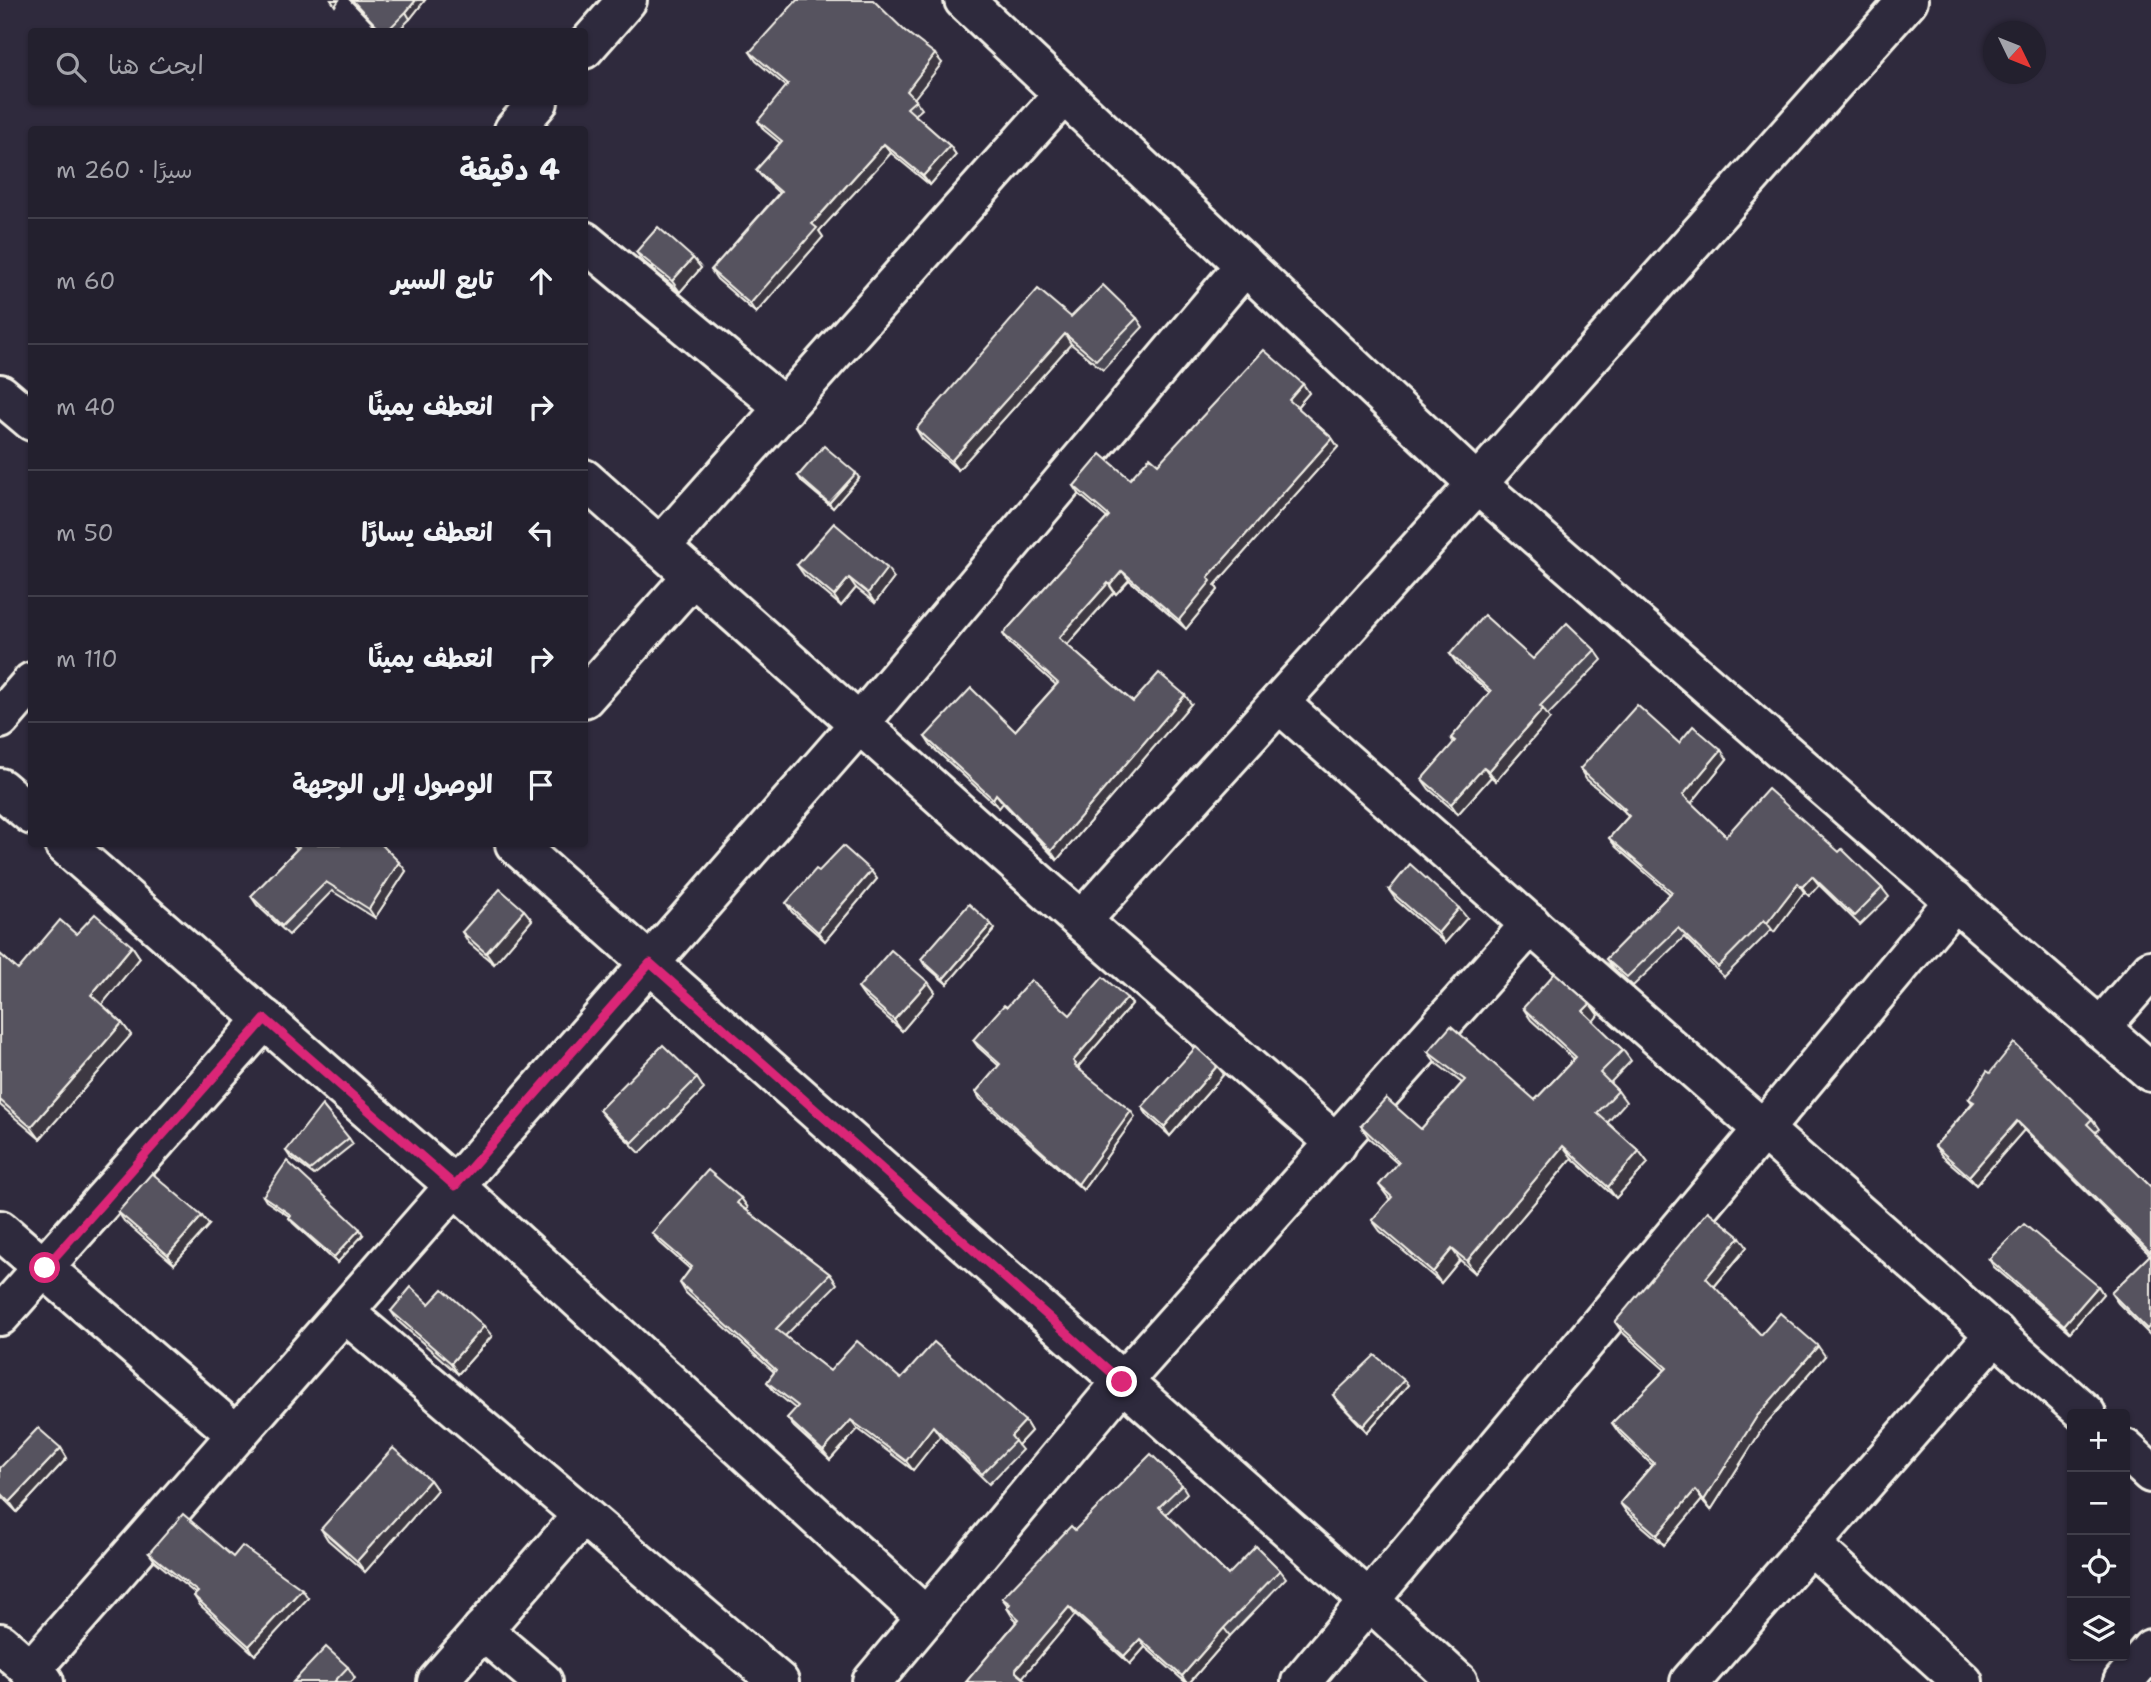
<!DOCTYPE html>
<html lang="ar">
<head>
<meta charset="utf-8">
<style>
	body { margin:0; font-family:"Shantell Sans","Playpen Sans Arabic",sans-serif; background:#2f2d3a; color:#f1f3f6; direction:rtl }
	.controls { position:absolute; right:21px; bottom:21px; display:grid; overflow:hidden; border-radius:7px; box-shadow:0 2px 5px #0004 }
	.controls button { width:63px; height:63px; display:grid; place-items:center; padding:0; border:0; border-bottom:2px solid #403e4a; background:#23202e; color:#f1f3f6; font:35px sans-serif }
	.compass { position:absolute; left:1983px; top:21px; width:63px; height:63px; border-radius:50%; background:#23202e; box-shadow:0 2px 5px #0004; rotate:133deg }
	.stop { position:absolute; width:21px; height:21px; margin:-16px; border:5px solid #db2777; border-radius:50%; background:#fff }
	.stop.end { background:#db2777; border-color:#fff; box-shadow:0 2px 7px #0008 }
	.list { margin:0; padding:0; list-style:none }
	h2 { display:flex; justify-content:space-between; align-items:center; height:91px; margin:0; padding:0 28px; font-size:30px }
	h2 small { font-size:23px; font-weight:400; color:#a3a3aa }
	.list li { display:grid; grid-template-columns:46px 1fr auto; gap:21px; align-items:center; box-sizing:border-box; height:126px; padding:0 28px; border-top:2px solid #403e4a }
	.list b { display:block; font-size:26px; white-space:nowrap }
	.list em { font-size:23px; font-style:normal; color:#a3a3aa }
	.icon { flex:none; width:38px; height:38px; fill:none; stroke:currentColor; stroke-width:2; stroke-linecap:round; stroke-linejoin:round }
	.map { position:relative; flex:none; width:2151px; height:1682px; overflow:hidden; direction:ltr }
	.search { position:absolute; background:#23202e; box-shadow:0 2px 5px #0004; left:28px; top:28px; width:560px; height:77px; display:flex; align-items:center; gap:18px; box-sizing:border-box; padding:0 24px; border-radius:7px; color:#a3a3aa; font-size:26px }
	.panel { position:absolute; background:#23202e; box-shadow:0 2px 5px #0004; left:28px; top:126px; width:560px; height:721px; border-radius:7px; direction:rtl }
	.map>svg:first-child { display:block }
</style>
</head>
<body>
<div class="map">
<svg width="2151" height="1682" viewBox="0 0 2151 1682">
	<rect width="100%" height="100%" fill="#2f2a3d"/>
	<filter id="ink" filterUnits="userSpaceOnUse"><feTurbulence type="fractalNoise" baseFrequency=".0143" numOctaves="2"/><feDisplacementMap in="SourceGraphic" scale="14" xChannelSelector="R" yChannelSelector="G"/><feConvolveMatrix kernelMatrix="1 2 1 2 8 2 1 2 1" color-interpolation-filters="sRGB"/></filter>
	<g filter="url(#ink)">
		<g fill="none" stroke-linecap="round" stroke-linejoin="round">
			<g stroke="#f4f1e8" stroke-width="44">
				<g id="street">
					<polyline points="584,49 627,0"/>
					<polyline points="514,130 538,102"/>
					<polyline points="584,241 785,408"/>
					<polyline points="0,394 32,421"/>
					<polyline points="584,479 1081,921 1337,1144"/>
					<polyline points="660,547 1064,94"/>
					<polyline points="584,698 693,576"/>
					<polyline points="1279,703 2086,1414"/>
					<polyline points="0,719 32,682"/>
					<polyline points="0,788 32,815"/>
					<polyline points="64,844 455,1186 926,1617"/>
					<polyline points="515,844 1370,1601 1458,1682"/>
					<polyline points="1081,921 1477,484 1908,0"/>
					<polyline points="2100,1028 2151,970"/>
					<polyline points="0,1230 237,1435"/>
					<polyline points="344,1312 779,1682"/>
					<polyline points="0,1316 265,1019"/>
					<polyline points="2125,1449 2151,1473"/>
					<polyline points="1811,1545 1963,1682"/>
					<polyline points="482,1630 543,1682"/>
					<polyline points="0,1643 44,1682"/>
					<polyline points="30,1671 859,724 1245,265"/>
					<polyline points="437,1682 582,1516"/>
					<polyline points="872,1682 1122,1382 1531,924"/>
					<polyline points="1301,1682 1955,900"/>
					<polyline points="1690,1682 1996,1333"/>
					<polyline points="2123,1682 2151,1649"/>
				</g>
			</g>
			<g stroke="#f4f1e8" stroke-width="44">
				<polyline id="secondary" points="964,0 1477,484 2151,1072"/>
			</g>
			<use href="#street" stroke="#2f2a3d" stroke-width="38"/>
			<use href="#secondary" stroke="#2f2a3d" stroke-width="38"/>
		</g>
		<g fill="#4a4752" stroke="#f4f1e8" stroke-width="2">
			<polygon points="350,0 425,0 410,19 397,32 381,32"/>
			<polygon points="905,31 942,63 914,98 922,109 915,115 950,146 956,155 930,185 891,153 819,231 823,237 756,313 717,279 711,270 779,193 763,178 756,170 780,143 764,130 758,121 787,87 756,61 750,52"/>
			<polygon points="636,252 693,258 701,268 680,292 644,262"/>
			<polygon points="1071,317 1137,318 1143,327 1103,370 1071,344 958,470 922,439 916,429"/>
			<polygon points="1303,384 1309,393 1297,407 1332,438 1338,447 1215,585 1218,590 1186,629 1129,580 1116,594 1114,592 1067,645 1133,702 1191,704 1057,860 1003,803 999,808 931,746 925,737 1015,731 1056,685 1009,643 1003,634 1107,518 1080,495 1074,486 1130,479"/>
			<polygon points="798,476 859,478 833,508 802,482"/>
			<polygon points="797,565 894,578 875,603 856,588 841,606 804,575"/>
			<polygon points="1595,650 1602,660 1547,716 1550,719 1496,781 1491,777 1458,814 1429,789 1422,779 1454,743 1451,738 1490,693 1457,664 1450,654 1533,659"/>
			<polygon points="1679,743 1727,759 1691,803 1726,836 1839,852 1882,888 1889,897 1860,925 1819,885 1809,896 1804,892 1774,932 1771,930 1724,977 1684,937 1633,986 1613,968 1606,959 1670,894 1616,847 1609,838 1628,817 1624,811 1586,779 1580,769"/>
			<polygon points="291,844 381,844 406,871 375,918 332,891 289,935 257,905 251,896 297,849"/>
			<polygon points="819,871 871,871 877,879 825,941 792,912 786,903"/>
			<polygon points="1389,890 1467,918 1445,943 1396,900"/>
			<polygon points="524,910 532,920 494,964 469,943 462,932"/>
			<polygon points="995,929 947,984 924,964 921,959"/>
			<polygon points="76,934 132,946 140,958 102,1004 122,1023 131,1035 40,1139 0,1105 0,954 18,970"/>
			<polygon points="928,982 935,992 902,1031 865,998 858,988"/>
			<polygon points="1127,998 1132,1004 1078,1067 1081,1071 1135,1117 1083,1190 980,1099 976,1092 999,1066 978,1047 973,1040 1070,1015"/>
			<polygon points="1590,1004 1598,1015 1593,1021 1623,1050 1631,1061 1610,1083 1618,1091 1626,1102 1607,1123 1639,1151 1648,1163 1616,1198 1572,1158 1475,1273 1460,1260 1441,1283 1380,1231 1372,1220 1390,1200 1379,1185 1398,1164 1369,1138 1361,1126 1421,1129 1462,1083 1436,1063 1428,1052 1535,1100 1574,1059 1531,1020 1523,1008"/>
			<polygon points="1224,1074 1170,1136 1148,1116 1142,1107"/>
			<polygon points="697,1078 704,1089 640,1153 607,1120 599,1110"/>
			<polygon points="1969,1099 2092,1119 2099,1129 2095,1132 2151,1187 2151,1336 2118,1303 2111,1293 2150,1255 2024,1130 1976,1185 1942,1156 1935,1146 1972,1103"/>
			<polygon points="349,1138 353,1144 314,1175 290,1157 286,1151"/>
			<polygon points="263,1196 363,1235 337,1263 293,1223 289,1218 290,1217 266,1201"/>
			<polygon points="741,1198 748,1208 746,1210 830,1274 837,1284 785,1336 830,1371 901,1379 1025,1421 1031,1431 1018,1445 1022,1450 989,1484 940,1436 913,1470 858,1429 830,1460 794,1427 787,1418 796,1409 774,1391 767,1382 774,1372 686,1293 680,1283 690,1269 659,1242 652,1233"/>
			<polygon points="118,1212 209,1225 174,1264 124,1221"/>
			<polygon points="1747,1247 1714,1287 1761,1335 1825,1356 1764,1426 1711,1510 1702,1500 1664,1545 1627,1513 1620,1503 1652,1465 1619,1433 1612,1423 1665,1370 1622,1332 1615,1322"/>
			<polygon points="1989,1259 2098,1286 2103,1294 2070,1332 1994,1267"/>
			<polygon points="429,1304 492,1336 458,1374 398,1321 391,1311"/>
			<polygon points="1404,1380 1408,1385 1367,1432 1337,1401 1333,1395"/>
			<polygon points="61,1448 67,1458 17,1512 0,1495 0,1468"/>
			<polygon points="430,1480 437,1490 365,1572 328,1540 321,1529"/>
			<polygon points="1182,1485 1187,1493 1166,1514 1228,1575 1280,1570 1286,1578 1230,1636 1190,1682 1185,1682 1145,1647 1130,1664 1075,1615 1022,1677 966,1682 1017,1621 1012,1616 1007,1608 1008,1606 1002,1598 1075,1530"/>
			<polygon points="149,1553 233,1557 308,1598 255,1655 200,1605 194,1596 196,1594 155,1561"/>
			<polygon points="348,1667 355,1678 351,1682 293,1682"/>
		</g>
		<g fill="#3c3942" stroke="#f4f1e8" stroke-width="2">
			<polygon points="331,0 339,0 335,6"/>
			<polygon points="416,0 425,0 410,19 406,12"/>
			<polygon points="935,54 942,63 913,100 907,91"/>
			<polygon points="884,144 891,153 819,231 823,237 756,313 750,304 812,224"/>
			<polygon points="950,146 956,155 930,185 923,176"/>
			<polygon points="693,258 701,268 680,292 672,281"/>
			<polygon points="1065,334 1071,344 958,470 951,461"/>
			<polygon points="1303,384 1309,393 1295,409 1289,400"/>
			<polygon points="1332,438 1338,447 1215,585 1218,590 1186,629 1179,620 1208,577"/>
			<polygon points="856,473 859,478 833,508 829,503"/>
			<polygon points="887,568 894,578 875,603 868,593"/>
			<polygon points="1122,571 1129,580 1116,594 1110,585"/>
			<polygon points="849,578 856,588 841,606 834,596"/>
			<polygon points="1108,583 1114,592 1065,647 1059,638"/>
			<polygon points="1185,695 1191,704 1057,860 1051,851"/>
			<polygon points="1543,709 1550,719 1496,781 1489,771"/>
			<polygon points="1721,750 1727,759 1690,805 1683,795"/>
			<polygon points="1484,767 1491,777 1458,814 1451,804"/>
			<polygon points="996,794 1003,803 999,808 993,799"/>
			<polygon points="399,862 406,871 375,918 369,909"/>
			<polygon points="871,871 877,879 825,941 818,932"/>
			<polygon points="1812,876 1819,885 1809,896 1802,887"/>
			<polygon points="1798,883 1804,892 1774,932 1767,923"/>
			<polygon points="1459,908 1467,918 1445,943 1438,933"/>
			<polygon points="524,910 532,920 494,964 486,953"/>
			<polygon points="991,924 995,929 947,984 943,979"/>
			<polygon points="132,946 140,958 100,1007 91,995"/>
			<polygon points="928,982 935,992 902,1031 894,1020"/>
			<polygon points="1127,998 1132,1004 1078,1067 1081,1070 1079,1072 1075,1066 1073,1061"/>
			<polygon points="1590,1004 1598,1015 1592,1023 1583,1011"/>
			<polygon points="122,1023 131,1035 40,1139 31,1127"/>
			<polygon points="1217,1066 1224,1074 1170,1136 1164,1127"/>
			<polygon points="1131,1111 1135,1117 1083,1190 1078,1184"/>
			<polygon points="2017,1121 2024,1130 1976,1185 1969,1176"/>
			<polygon points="1563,1146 1572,1158 1475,1273 1467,1261"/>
			<polygon points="1639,1151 1648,1163 1616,1198 1608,1187"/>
			<polygon points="741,1198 748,1208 744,1212 737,1203"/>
			<polygon points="202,1216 209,1225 174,1264 168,1255"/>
			<polygon points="360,1229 363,1235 337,1263 334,1257"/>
			<polygon points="1740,1237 1747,1247 1713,1288 1706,1278"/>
			<polygon points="1452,1249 1460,1260 1441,1283 1433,1272"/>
			<polygon points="2098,1286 2103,1294 2070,1332 2064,1325"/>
			<polygon points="484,1326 492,1336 458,1374 451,1363"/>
			<polygon points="1818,1346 1825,1356 1764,1426 1711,1510 1704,1500 1757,1416"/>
			<polygon points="1404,1380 1408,1385 1367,1432 1363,1426"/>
			<polygon points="851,1420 858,1429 830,1460 823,1451"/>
			<polygon points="1025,1421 1031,1431 1018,1445 1011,1436"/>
			<polygon points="933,1426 940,1436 913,1470 906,1461"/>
			<polygon points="61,1448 67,1458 17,1512 10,1502"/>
			<polygon points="430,1480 437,1490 365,1572 357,1561"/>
			<polygon points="1695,1490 1702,1500 1664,1545 1657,1535"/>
			<polygon points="302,1589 308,1598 255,1655 249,1646"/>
			<polygon points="1069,1607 1075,1615 1022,1678 1016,1672 1016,1669"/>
			<polygon points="1224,1628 1230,1636 1190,1682 1186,1682 1182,1676"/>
			<polygon points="1140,1639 1145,1647 1130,1664 1124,1656"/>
		</g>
		<g fill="#56525f" stroke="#f4f1e8" stroke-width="2">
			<polygon points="352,0 416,0 406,12 386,32 382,32"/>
			<polygon points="797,0 873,0 905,31 935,54 907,91 916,100 907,108 950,146 923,176 884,144 812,224 817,228 750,304 711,270 781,192 756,170 782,141 758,121 788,84 750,52"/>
			<polygon points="658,227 693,258 672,281 636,252"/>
			<polygon points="1103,285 1137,318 1096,360 1065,334 951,461 916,429 1038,289 1071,317"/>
			<polygon points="1264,350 1303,384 1289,400 1332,438 1208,577 1211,581 1179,620 1122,571 1110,585 1108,583 1059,638 1133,702 1159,673 1185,695 1051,851 996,794 993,799 925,737 971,688 1015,731 1058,683 1003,634 1109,516 1074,486 1101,454 1130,479 1150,457 1158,464"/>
			<polygon points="824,446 856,473 829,503 798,476"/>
			<polygon points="834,523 887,568 868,593 849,578 834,596 797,565"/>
			<polygon points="1484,615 1533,659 1567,623 1595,650 1540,706 1543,709 1489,771 1484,767 1451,804 1422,779 1455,741 1451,738 1491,691 1450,654"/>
			<polygon points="1637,705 1679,743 1693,726 1721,750 1683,795 1726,836 1768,789 1839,852 1842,849 1882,888 1854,916 1812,876 1802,887 1798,883 1767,923 1764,920 1718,967 1678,928 1627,977 1606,959 1672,892 1609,838 1629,816 1623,810 1625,809 1580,769"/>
			<polygon points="295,844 381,844 399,862 369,909 326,882 282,926 251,896 299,847"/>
			<polygon points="843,846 871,871 818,932 786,903 816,869 819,871"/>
			<polygon points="1410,864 1459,908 1438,933 1389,890"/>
			<polygon points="500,889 524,910 486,953 462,932"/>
			<polygon points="969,904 991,924 943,979 921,959"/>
			<polygon points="95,914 132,946 91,995 122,1023 31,1127 0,1100 0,954 18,970 60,920 76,934"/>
			<polygon points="891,950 928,982 894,1020 858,988"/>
			<polygon points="1555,973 1590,1004 1583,1011 1623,1050 1600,1073 1618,1091 1597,1113 1639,1151 1608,1187 1563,1146 1467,1261 1452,1249 1433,1272 1372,1220 1392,1197 1379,1185 1399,1162 1361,1126 1386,1098 1421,1129 1465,1080 1428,1052 1451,1026 1535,1100 1576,1057 1523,1008"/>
			<polygon points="1103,977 1127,998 1073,1061 1076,1064 1075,1066 1131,1111 1078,1184 976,1092 1000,1064 973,1040 1004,1005 1007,1007 1031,980 1070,1015"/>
			<polygon points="2014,1043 2092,1119 2087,1124 2151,1187 2151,1253 2017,1121 1969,1176 1935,1146 1974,1102 1969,1099 1987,1071 1990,1073"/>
			<polygon points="663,1045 697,1078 632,1143 599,1110"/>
			<polygon points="1196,1047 1217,1066 1164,1127 1142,1107"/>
			<polygon points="322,1105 349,1138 310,1170 286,1151"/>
			<polygon points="287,1161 360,1229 334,1257 289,1218 291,1215 263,1196"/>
			<polygon points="708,1170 741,1198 737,1203 830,1274 776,1329 830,1371 857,1341 901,1379 934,1342 1025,1421 1011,1436 1015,1441 982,1474 933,1426 906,1461 851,1420 823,1451 787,1418 798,1406 767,1382 776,1370 680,1283 692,1267 652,1233"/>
			<polygon points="152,1173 202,1216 168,1255 118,1212"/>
			<polygon points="1708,1211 1740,1237 1706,1278 1761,1335 1780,1313 1818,1346 1757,1416 1704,1500 1695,1490 1657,1535 1620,1503 1654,1463 1612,1423 1667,1368 1615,1322"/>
			<polygon points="2024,1224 2098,1286 2064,1325 1989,1259"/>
			<polygon points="2151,1254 2151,1325 2147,1329 2111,1293"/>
			<polygon points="411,1287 429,1304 443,1289 484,1326 451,1363 391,1311"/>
			<polygon points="1375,1355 1404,1380 1363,1426 1333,1395"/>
			<polygon points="38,1428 61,1448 10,1502 0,1492 0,1468"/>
			<polygon points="393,1448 430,1480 357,1561 321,1529"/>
			<polygon points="1151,1454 1182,1485 1159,1507 1228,1575 1256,1546 1280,1570 1224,1628 1182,1676 1140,1639 1124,1656 1069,1607 1016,1669 1016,1672 1028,1682 966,1682 1019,1619 1007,1608 1010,1604 1002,1598 1071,1526 1075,1530"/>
			<polygon points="183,1514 233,1557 242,1546 302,1589 249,1646 194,1596 198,1592 149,1553"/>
			<polygon points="326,1647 348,1667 334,1682 293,1682"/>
		</g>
	</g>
	<g fill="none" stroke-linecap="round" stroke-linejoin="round" filter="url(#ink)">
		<polyline stroke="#db2777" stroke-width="9" points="45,1268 265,1019 455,1186 650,963 1122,1382"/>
	</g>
</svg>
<div class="controls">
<button>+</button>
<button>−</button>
<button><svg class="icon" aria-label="locate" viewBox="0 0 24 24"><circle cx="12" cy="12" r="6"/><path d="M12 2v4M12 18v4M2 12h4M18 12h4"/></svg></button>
<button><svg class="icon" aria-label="layers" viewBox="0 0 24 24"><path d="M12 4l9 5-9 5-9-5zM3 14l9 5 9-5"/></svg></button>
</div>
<svg class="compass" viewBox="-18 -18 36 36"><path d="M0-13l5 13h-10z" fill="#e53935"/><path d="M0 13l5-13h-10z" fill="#a3a3aa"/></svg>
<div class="stop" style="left:45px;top:1268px"></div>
<div class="stop end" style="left:1122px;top:1382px"></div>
<div class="search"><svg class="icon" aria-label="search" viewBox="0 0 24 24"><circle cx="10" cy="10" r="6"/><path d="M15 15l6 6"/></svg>ابحث هنا</div>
<section class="panel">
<h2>4 دقيقة<small>سيرًا · 260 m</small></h2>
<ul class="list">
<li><svg class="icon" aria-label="ahead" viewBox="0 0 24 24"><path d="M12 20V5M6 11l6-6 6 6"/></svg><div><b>تابع السير</b></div><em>60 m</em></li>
<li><svg class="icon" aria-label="right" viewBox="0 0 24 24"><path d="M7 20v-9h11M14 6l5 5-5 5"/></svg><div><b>انعطف يمينًا</b></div><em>40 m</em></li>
<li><svg class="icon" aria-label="left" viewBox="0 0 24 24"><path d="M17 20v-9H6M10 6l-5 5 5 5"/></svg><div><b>انعطف يسارًا</b></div><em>50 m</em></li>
<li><svg class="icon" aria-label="right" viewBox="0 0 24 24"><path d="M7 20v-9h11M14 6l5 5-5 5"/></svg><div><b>انعطف يمينًا</b></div><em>110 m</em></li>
<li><svg class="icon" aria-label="arrive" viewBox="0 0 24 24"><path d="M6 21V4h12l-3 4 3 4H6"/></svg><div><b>الوصول إلى الوجهة</b></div></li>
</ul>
</section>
</div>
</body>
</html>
